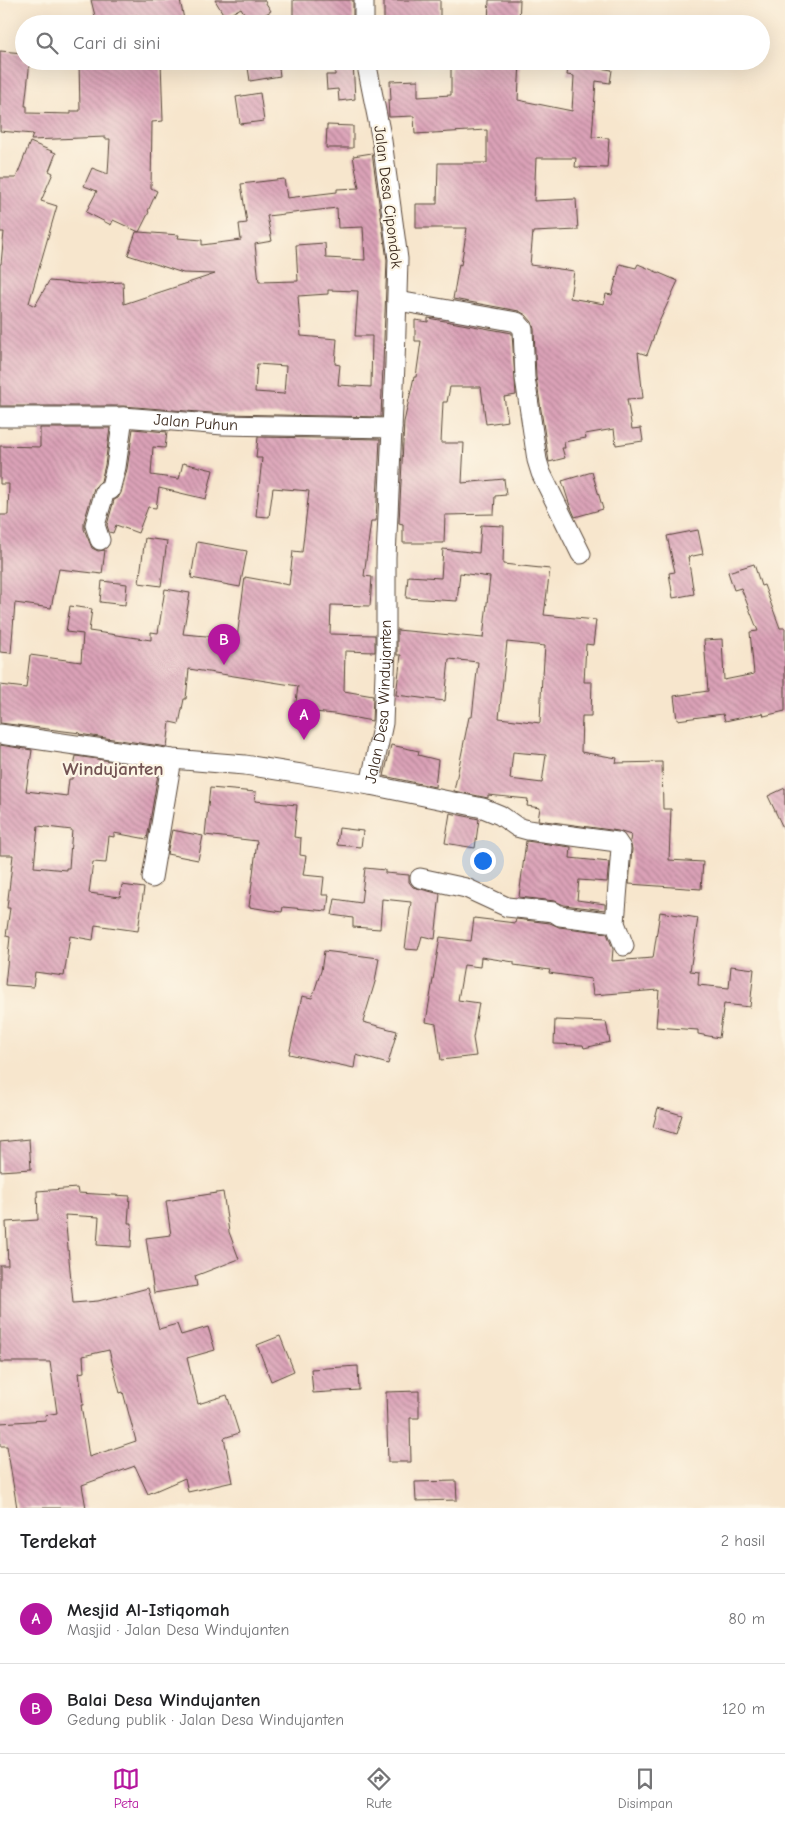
<!DOCTYPE html>
<html lang="id">
<head>
<meta charset="utf-8">
<style>
	body { margin:0; font-family:"Comic Neue",sans-serif; background:#f2f2f2; color:#202124 }
	.you { position:absolute; left:482px; top:860px; width:18px; height:18px; margin:-12px; border:4px solid #fff; border-radius:50%; background:#1a73e8; box-shadow:0 0 0 8px #1a73e833 }
	.badge { display:grid; place-items:center; width:32px; height:32px; border-radius:50%; background:#b5179e; color:#fff; font-size:16px; font-weight:700 }
	.pin { position:absolute; translate:-50% -41px; filter:drop-shadow(0 1px 2px #0008) }
	.pin::after { content:''; position:absolute; top:26px; width:18px; height:15px; background:inherit; clip-path:polygon(0 0,100% 0,50% 100%) }
	.list { margin:0; padding:0; list-style:none }
	h2 { display:flex; justify-content:space-between; align-items:center; height:65px; margin:0; padding:0 20px; font-size:21px }
	h2 small { font-size:16px; font-weight:400; color:#757577 }
	.list li { display:grid; grid-template-columns:32px 1fr auto; gap:15px; align-items:center; box-sizing:border-box; height:90px; padding:0 20px; border-top:1px solid #e0e0e0 }
	.list b { display:block; font-size:19px; white-space:nowrap }
	.list p { margin:0; font-size:16px; white-space:nowrap; color:#757577 }
	.list em { font-size:16px; font-style:normal; color:#757577 }
	.icon { flex:none; width:28px; height:28px; fill:none; stroke:currentColor; stroke-width:2; stroke-linecap:round; stroke-linejoin:round }
	.map { position:relative; flex:none; width:785px; height:1508px; overflow:hidden }
	.search { position:absolute; background:#fff; box-shadow:0 5px 20px #0002; left:15px; right:15px; top:15px; height:55px; display:flex; align-items:center; gap:12px; box-sizing:border-box; padding:0 18px; border-radius:28px; color:#757577; font-size:19px }
	.sheet { height:245px; background:#fff }
	nav { display:flex; justify-content:space-around; align-items:center; box-sizing:border-box; height:70px; border-top:1px solid #e0e0e0; background:#fff; font-size:14px; color:#757577 }
	nav a { display:grid; justify-items:center; gap:2px }
	nav .on { color:#b5179e }
	.map>svg:first-child { display:block }
</style>
</head>
<body>
<div class="map">
<svg width="785" height="1508" viewBox="0 0 785 1508">
	<defs>
		<pattern id="building-back-hatch" width="6" height="6" patternUnits="userSpaceOnUse" patternTransform="scale(1.25)"><rect width="6" height="6" fill="#dba2b8"/><path d="M-1 5l2 2M0 0l6 6M5-1l2 2" fill="none" stroke="#b38495"/></pattern>
	</defs>
	<rect width="100%" height="100%" fill="#fcf5e5"/>
	<filter id="ink" filterUnits="userSpaceOnUse"><feTurbulence type="fractalNoise" baseFrequency=".02" numOctaves="2"/><feDisplacementMap in="SourceGraphic" scale="10" xChannelSelector="R" yChannelSelector="G"/><feConvolveMatrix kernelMatrix="1 2 1 2 8 2 1 2 1" color-interpolation-filters="sRGB"/></filter>
	<filter id="wash" filterUnits="userSpaceOnUse"><feTurbulence type="fractalNoise" baseFrequency=".0096" numOctaves="4" result="noise"/><feDisplacementMap in="SourceGraphic" scale="20" xChannelSelector="R" yChannelSelector="G"/><feGaussianBlur stdDeviation="1.12" result="paint"/><feColorMatrix in="noise" values="0 0 0 0 0 0 0 0 0 0 0 0 0 0 0 0 0 1.4 0 .05"/><feComposite in="paint" operator="in"/></filter>
	<g filter="url(#wash)">
		<rect width="100%" height="100%" fill="#f7e6cd"/>
		<g id="blocks">
			<g fill="url(#building-back-hatch)" fill-rule="evenodd">
				<polygon points="91,0 180,0 185,24 139,24 137,15 105,24 97,24"/>
				<polygon points="215,0 264,0 271,11 250,23 241,8 225,17"/>
				<rect x="293" y="0" width="60" height="24"/>
				<rect x="384" y="0" width="56" height="24"/>
				<polygon points="489,0 520,0 519,24 488,24"/>
				<path d="M 0,51 L 24,53 L 24,61 L 30,61 L 25,106 L 27,106 L 27,113 L 71,114 L 71,111 L 80,111 L 79,61 L 161,61 L 163,121 L 152,122 L 151,188 L 157,191 L 148,211 L 149,212 L 139,232 L 179,235 L 178,238 L 202,240 L 202,245 L 241,240 L 239,224 L 247,223 L 241,184 L 284,179 L 287,198 L 337,192 L 337,189 L 359,188 L 353,156 L 372,153 L 387,260 L 381,417 L 224,414 L 123,406 L 0,406 L 0,264 L 1,264 L 4,232 L 0,232 L 0,178 L 16,178 L 30,142 L 56,153 L 49,171 L 53,173 L 41,201 L 57,206 L 29,303 L 35,306 L 49,281 L 84,284 L 123,282 L 124,304 L 215,274 L 183,273 L 128,255 L 136,232 L 139,232 L 113,220 L 111,225 L 86,212 L 97,191 L 84,186 L 92,168 L 108,174 L 110,139 L 105,139 L 105,137 L 31,140 L 33,134 L 0,131 ZM 337,208 L 338,228 L 363,227 L 365,260 L 326,258 L 325,243 L 296,245 L 298,281 L 259,282 L 255,244 L 272,241 L 267,216 ZM 328,290 L 358,291 L 355,336 L 372,336 L 371,387 L 338,385 L 340,365 L 335,364 L 337,339 L 301,336 L 298,296 L 328,294 ZM 257,364 L 286,366 L 284,394 L 255,392 Z"/>
				<polygon points="247,61 278,61 280,76 250,81"/>
				<polygon points="335,61 353,61 355,99 339,101 338,89 327,90 326,75 335,75"/>
				<polygon points="482,61 520,61 518,100 572,111 574,76 567,75 569,61 588,63 587,66 612,70 610,83 596,81 592,137 609,138 607,168 575,167 576,158 536,158 534,201 576,199 578,230 533,232 530,265 574,271 570,298 604,304 606,294 612,295 620,264 636,268 638,264 678,281 659,322 647,355 638,352 643,398 627,399 632,429 641,428 643,441 616,445 614,429 585,434 586,438 564,442 565,448 562,448 565,458 549,462 536,377 534,329 532,322 526,315 519,311 453,299 459,264 461,265 467,228 416,228 416,204 437,204 438,163 487,163 487,130 415,134 414,116 389,117 388,100 391,100 390,81 418,80 418,97 451,95 451,62 482,63"/>
				<polygon points="260,93 264,121 240,124 236,97"/>
				<polygon points="327,125 353,126 353,148 326,148"/>
				<polygon points="428,318 512,333 516,395 504,397 508,421 486,424 481,387 450,387 447,402 443,402 441,443 464,443 462,483 504,479 506,495 495,496 494,514 445,515 444,543 403,543 403,524 399,523 404,422 414,377 416,377 421,341 415,341 415,320 428,322"/>
				<polygon points="40,428 110,428 105,465 101,481 94,488 84,522 84,529 92,548 98,551 105,550 102,574 59,569 51,608 15,603 11,653 0,652 0,515 8,515 9,484 0,484 0,446 40,447"/>
				<polygon points="133,429 167,432 165,448 153,447 151,475 179,479 183,463 213,470 206,499 159,488 156,508 148,507 138,533 116,525 113,533 109,532 107,525 114,500 118,498 121,493 127,469"/>
				<polygon points="258,437 380,439 376,521 371,521 364,576 372,577 370,606 331,605 330,634 375,635 375,652 345,651 344,691 373,696 372,721 334,714 295,710 298,686 189,669 186,699 184,699 179,724 170,722 167,747 79,734 80,733 0,723 0,685 26,688 30,655 81,662 83,634 66,632 70,606 92,609 89,631 151,640 151,632 158,633 165,589 190,593 183,634 218,637 218,635 237,638 245,577 289,585 293,551 302,552 309,491 273,488 269,517 256,516 262,458 256,458"/>
				<polygon points="592,472 603,509 575,517 569,503 562,481"/>
				<path d="M 481,525 L 504,526 L 503,564 L 550,569 L 544,615 L 596,620 L 593,645 L 586,644 L 584,682 L 592,682 L 591,716 L 582,716 L 581,752 L 617,758 L 616,763 L 662,762 L 663,809 L 671,809 L 669,860 L 703,862 L 701,889 L 629,884 L 632,849 L 630,841 L 631,835 L 618,831 L 538,820 L 540,808 L 527,806 L 528,799 L 488,795 L 488,798 L 454,791 L 469,717 L 472,717 L 478,662 L 449,659 L 445,701 L 396,695 L 401,655 L 397,655 L 397,630 L 483,638 L 490,577 L 460,573 L 457,601 L 406,598 L 408,576 L 441,578 L 443,549 L 479,553 ZM 507,642 L 545,646 L 543,675 L 542,675 L 540,723 L 499,718 ZM 513,752 L 546,755 L 542,783 L 510,779 Z"/>
				<polygon points="698,530 703,554 688,557 694,594 673,598 669,573 675,572 667,536"/>
				<polygon points="145,538 167,541 161,586 139,583"/>
				<polygon points="197,542 247,551 240,587 191,578"/>
				<polygon points="754,564 761,586 764,585 780,628 785,628 785,711 764,716 763,713 725,721 723,714 677,720 674,696 708,691 704,640 722,639 724,680 754,674 750,632 758,631 741,588 734,590 728,572"/>
				<polygon points="102,581 127,584 125,605 100,602"/>
				<path d="M 0,745 L 32,750 L 26,791 L 67,796 L 69,779 L 72,779 L 76,756 L 159,768 L 147,839 L 114,833 L 114,837 L 109,836 L 106,863 L 93,862 L 89,893 L 120,897 L 122,885 L 144,888 L 138,931 L 95,925 L 93,940 L 70,936 L 64,976 L 35,972 L 33,987 L 5,985 L 10,937 L 6,936 L 10,908 L 7,908 L 13,855 L 0,855 ZM 38,826 L 72,830 L 69,868 L 66,868 L 66,870 L 34,867 Z"/>
				<polygon points="391,745 419,751 418,755 438,760 435,787 384,776"/>
				<polygon points="210,788 256,792 255,801 297,805 294,837 301,838 300,855 306,856 303,875 324,877 322,895 329,895 327,911 283,907 282,912 249,907 257,841 205,835"/>
				<polygon points="785,788 785,832 768,796"/>
				<polygon points="450,813 479,819 475,848 445,843"/>
				<polygon points="339,828 363,831 361,847 337,845"/>
				<polygon points="172,830 203,836 198,860 167,854"/>
				<polygon points="526,841 571,847 570,858 609,862 607,882 579,880 577,900 605,904 605,910 564,905 555,901 519,897"/>
				<polygon points="365,868 385,870 385,873 409,875 409,882 413,887 440,894 435,939 422,936 418,950 405,949 411,902 382,899 380,929 353,927 353,918 332,915 335,899 361,903"/>
				<polygon points="660,912 698,918 690,971 699,972 698,985 729,988 731,966 754,969 750,1007 724,1004 719,1038 698,1034 698,1030 656,1027 659,990 593,995 591,979 549,973 550,970 514,965 514,962 481,957 480,967 464,965 458,1000 479,1003 473,1038 476,1056 441,1060 436,1024 426,1022 440,937 471,941 474,918 515,923 516,919 550,923 559,927 607,933 613,949 612,961 653,958"/>
				<polygon points="324,951 379,958 375,982 363,1022 397,1031 388,1064 356,1055 354,1068 289,1054 302,996 312,998 321,971"/>
				<polygon points="555,1020 606,1022 610,1042 584,1048 583,1045 554,1044"/>
				<polygon points="658,1108 682,1115 676,1134 653,1127"/>
				<polygon points="29,1139 31,1169 0,1171 0,1142"/>
				<path d="M 77,1188 L 78,1193 L 130,1196 L 128,1223 L 132,1223 L 131,1247 L 97,1245 L 99,1217 L 65,1215 L 73,1303 L 98,1301 L 148,1288 L 159,1329 L 177,1324 L 181,1335 L 208,1327 L 215,1350 L 187,1358 L 188,1362 L 198,1404 L 227,1395 L 239,1433 L 224,1438 L 233,1482 L 188,1492 L 185,1478 L 148,1494 L 135,1466 L 82,1485 L 86,1508 L 17,1508 L 7,1446 L 0,1446 L 0,1423 L 46,1420 L 45,1415 L 57,1413 L 50,1362 L 0,1362 L 0,1265 L 8,1265 L 6,1222 L 38,1220 L 37,1191 ZM 109,1350 L 120,1393 L 123,1392 L 136,1441 L 89,1457 L 81,1405 L 83,1405 L 79,1373 L 84,1372 L 83,1356 Z"/>
				<polygon points="223,1192 229,1232 239,1259 195,1276 197,1286 154,1293 146,1238 171,1235 166,1201"/>
				<polygon points="280,1336 294,1371 271,1381 257,1345"/>
				<polygon points="358,1366 359,1390 313,1393 311,1369"/>
				<polygon points="419,1391 419,1418 410,1418 411,1462 388,1462 386,1392"/>
				<polygon points="456,1481 457,1500 416,1501 415,1482"/>
			</g>
		</g>
	</g>
	<g filter="url(#ink)">
		<use href="#blocks" fill-opacity="0" stroke="#574638" stroke-width="1"/>
		<g fill="none" stroke-linecap="round" stroke-linejoin="round">
			<g stroke="#574638" stroke-width="21">
				<g id="street">
					<polyline points="364,24 364,0"/>
					<polyline points="398,301 517,322 523,329 525,378 537,460 541,473 581,554"/>
					<path id="s1" d="M 0,417 L 123,417 L 223,425 L 392,428"/>
					<polyline points="100,540 95,525 105,491 110,490 116,467 123,417"/>
					<path id="s2" d="M 0,734 L 172,759 L 245,765 L 370,785 L 383,723 L 386,648 L 386,557 L 395,364 L 398,259 L 382,141 L 366,61"/>
					<polyline points="370,785 483,808 500,815 517,827 528,830 617,842 621,848 615,923 624,946"/>
					<polyline points="152,878 172,759"/>
					<polyline points="420,878 466,888 507,907 554,912 560,916 615,923"/>
				</g>
			</g>
			<use href="#street" stroke="#fff" stroke-width="19"/>
		</g>
	</g>
	<g text-anchor="middle" dominant-baseline="central" stroke-width="4.5" stroke-linejoin="round" paint-order="stroke">
		<g font-size="16" fill="#3b2a1e" stroke="#fcf5e5">
			<text transform="translate(388 197) rotate(83)">Jalan Desa Cipondok</text>
			<text stroke="none"><textPath href="#s1" startOffset="196">Jalan Puhun</textPath></text>
			<text stroke="none"><textPath href="#s2" startOffset="458">Jalan Desa Windujanten</textPath></text>
		</g>
		<g font-size="19" font-weight="bold" fill="#735454" stroke="#fcf5e5">
			<text x="113" y="769">Windujanten</text>
		</g>
	</g>
</svg>
<div class="you"></div>
<div class="pin badge" style="left:304px;top:740px">A</div>
<div class="pin badge" style="left:224px;top:665px">B</div>
<div class="search"><svg class="icon" aria-label="search" viewBox="0 0 24 24"><circle cx="10" cy="10" r="6"/><path d="M15 15l6 6"/></svg>Cari di sini</div>
</div>
<section class="sheet">
<h2>Terdekat<small>2 hasil</small></h2>
<ul class="list">
<li><span class="badge">A</span><div><b>Mesjid Al-Istiqomah</b><p>Masjid · Jalan Desa Windujanten</p></div><em>80 m</em></li>
<li><span class="badge">B</span><div><b>Balai Desa Windujanten</b><p>Gedung publik · Jalan Desa Windujanten</p></div><em>120 m</em></li>
</ul>
</section>
<nav>
<a class="on"><svg class="icon" aria-label="map" viewBox="0 0 24 24"><path d="M3 6l6-2 6 2 6-2v14l-6 2-6-2-6 2zM9 4v14M15 6v14"/></svg>Peta</a>
<a><svg class="icon" aria-label="directions" viewBox="0 0 24 24"><path d="M12 3l9 9-9 9-9-9zM9 14v-3h6M13 9l2 2-2 2"/></svg>Rute</a>
<a><svg class="icon" aria-label="saved" viewBox="0 0 24 24"><path d="M7 4h10v16l-5-4-5 4z"/></svg>Disimpan</a>
</nav>
</body>
</html>
